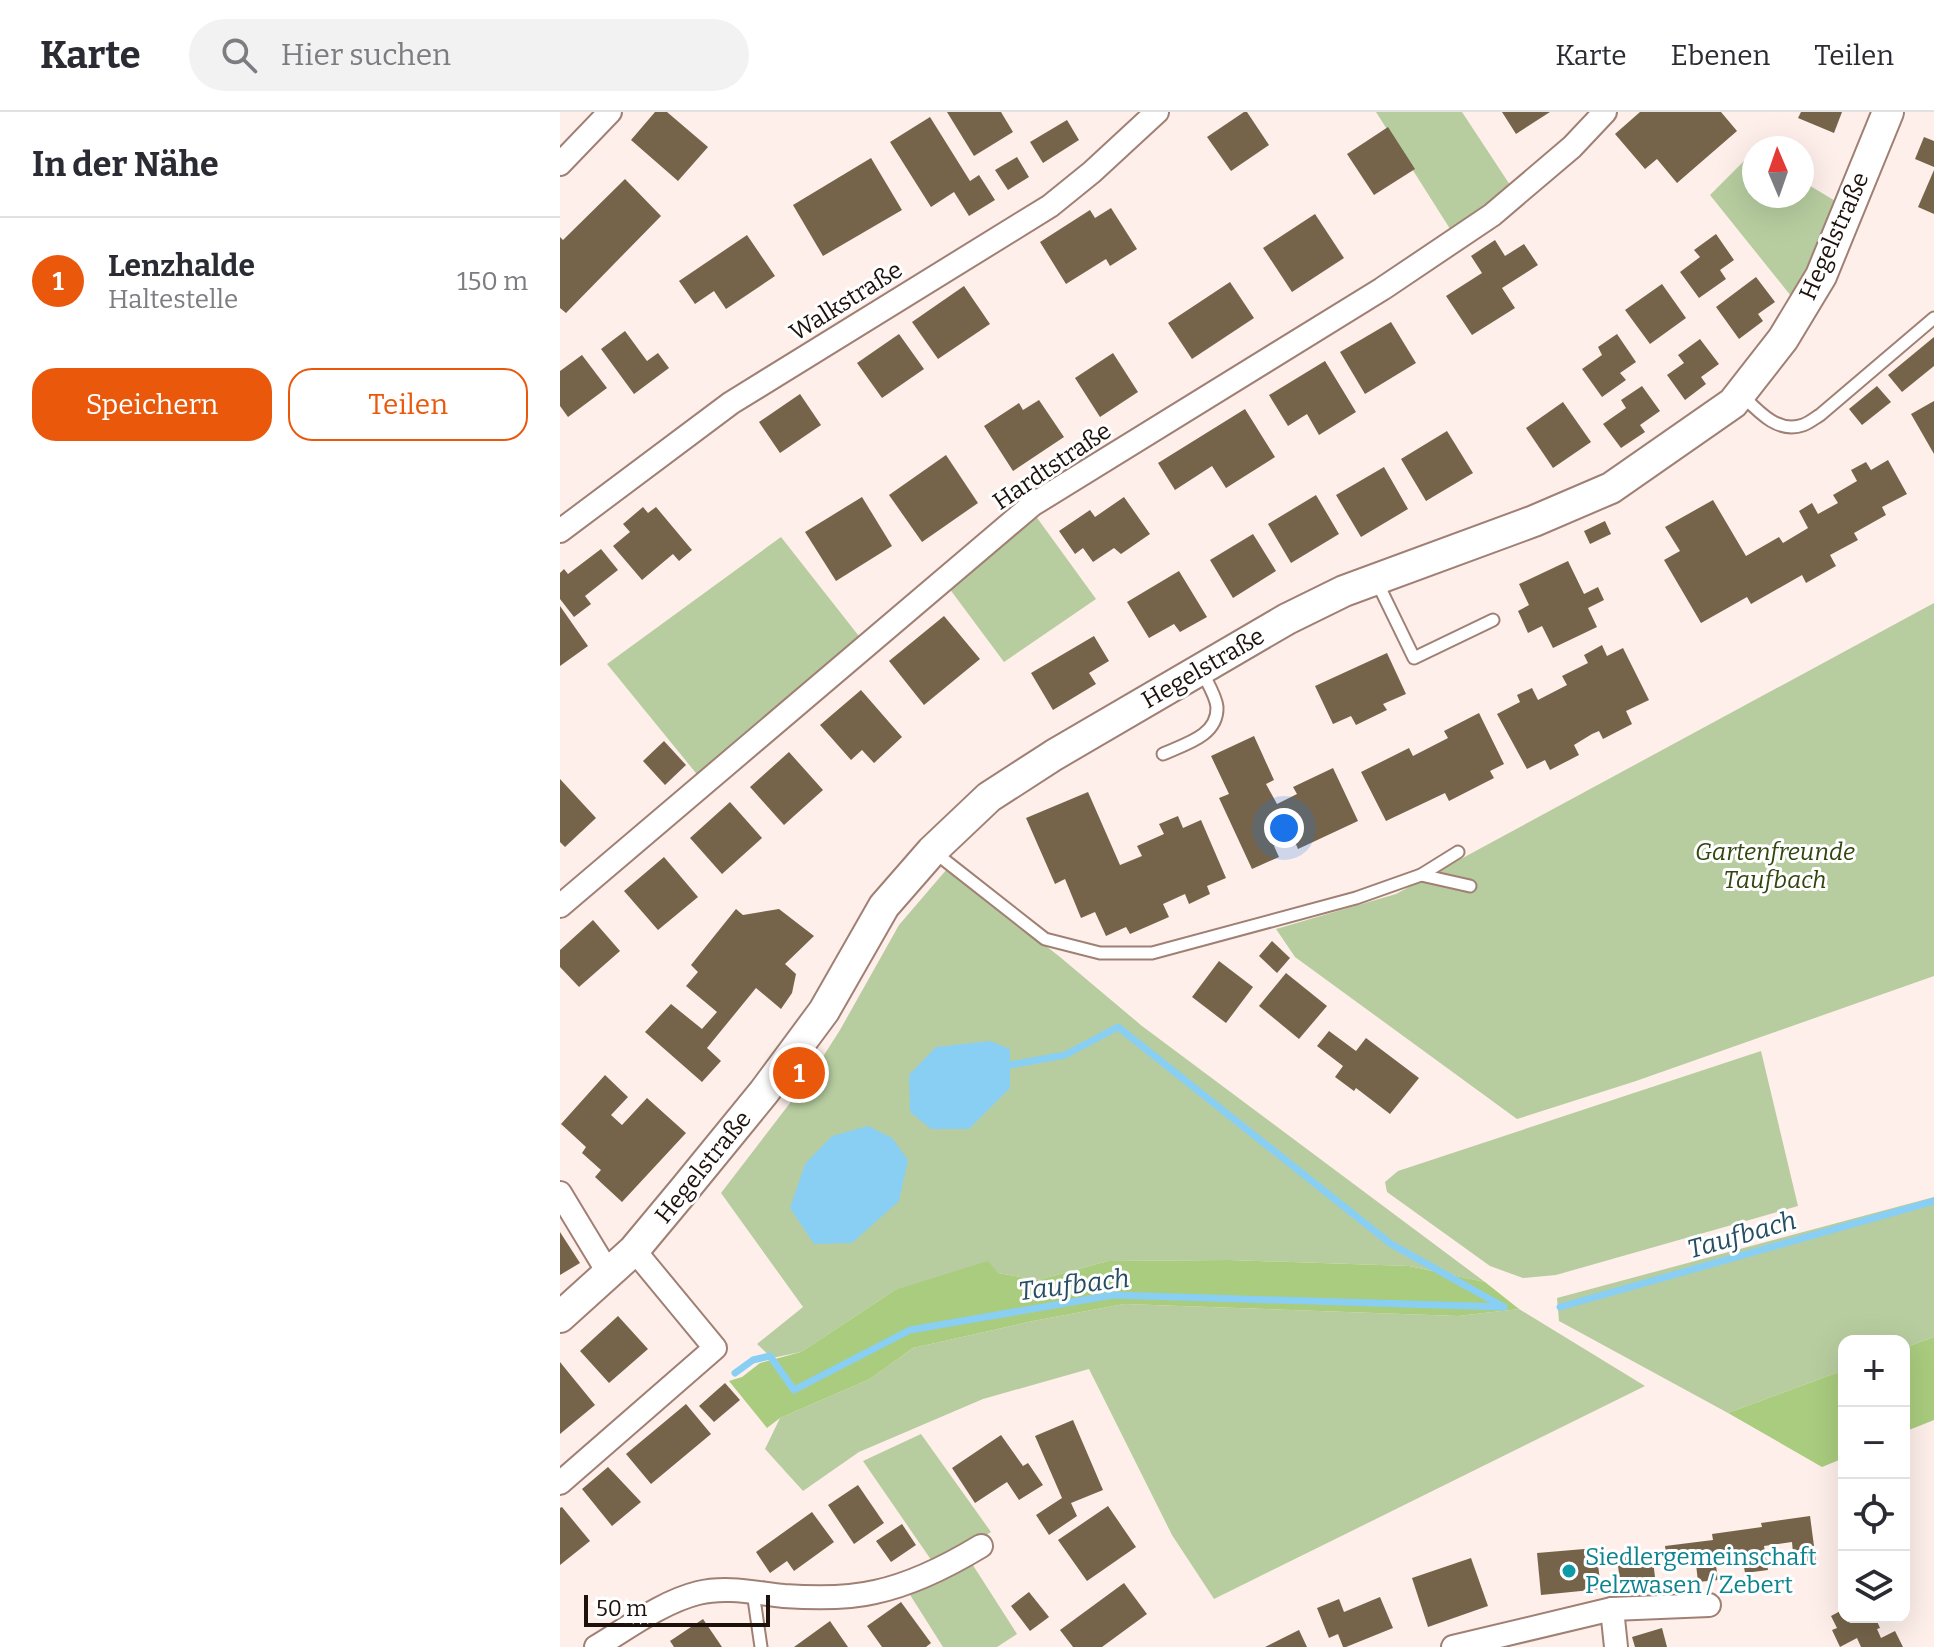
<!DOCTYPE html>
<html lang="de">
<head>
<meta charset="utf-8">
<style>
	body { margin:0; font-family:Bitter,serif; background:#f2f2f3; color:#2b2b33 }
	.controls { position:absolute; right:24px; bottom:24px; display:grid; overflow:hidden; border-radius:16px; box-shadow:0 8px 32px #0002 }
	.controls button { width:72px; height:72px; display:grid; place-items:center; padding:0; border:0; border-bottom:2px solid #e1e1e2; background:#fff; color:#2b2b33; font:40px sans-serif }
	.compass { position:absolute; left:1182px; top:24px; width:72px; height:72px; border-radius:50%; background:#fff; box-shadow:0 8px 32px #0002; rotate:358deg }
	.scale { position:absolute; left:24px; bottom:20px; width:186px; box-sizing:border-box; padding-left:8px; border:4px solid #1d110c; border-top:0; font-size:22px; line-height:28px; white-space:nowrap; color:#1d110c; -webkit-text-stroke:6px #fff; paint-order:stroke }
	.you { position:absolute; left:724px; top:716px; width:28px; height:28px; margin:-20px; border:6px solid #fff; border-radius:50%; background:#1a73e8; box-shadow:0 0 0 12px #1a73e833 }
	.badge { display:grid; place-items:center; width:52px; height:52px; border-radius:50%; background:#ea580c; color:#fff; font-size:26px; font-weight:700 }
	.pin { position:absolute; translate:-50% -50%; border:4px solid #fff; box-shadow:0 2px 8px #0006 }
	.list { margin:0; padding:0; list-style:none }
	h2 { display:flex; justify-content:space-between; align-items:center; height:104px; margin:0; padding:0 32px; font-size:34px }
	h2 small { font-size:26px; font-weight:400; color:#7c7c81 }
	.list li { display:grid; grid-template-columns:52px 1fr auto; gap:24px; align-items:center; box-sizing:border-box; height:128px; padding:0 32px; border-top:2px solid #e1e1e2 }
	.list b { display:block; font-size:30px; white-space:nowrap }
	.list p { margin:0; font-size:26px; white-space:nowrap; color:#7c7c81 }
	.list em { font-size:26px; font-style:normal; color:#7c7c81 }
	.actions { display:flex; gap:16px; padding:24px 32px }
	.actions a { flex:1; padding:18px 0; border:2px solid #ea580c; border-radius:24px; text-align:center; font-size:28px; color:#ea580c }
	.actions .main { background:#ea580c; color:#fff }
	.icon { flex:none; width:44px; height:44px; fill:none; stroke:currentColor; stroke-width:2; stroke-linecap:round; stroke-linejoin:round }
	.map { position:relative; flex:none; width:1374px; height:1535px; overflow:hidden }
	header { display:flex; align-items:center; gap:48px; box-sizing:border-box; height:112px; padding:0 40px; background:#fff; border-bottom:2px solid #e1e1e2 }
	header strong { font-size:38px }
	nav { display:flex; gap:44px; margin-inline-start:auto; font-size:28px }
	.search { width:560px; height:72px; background:#f2f2f3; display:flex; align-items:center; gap:20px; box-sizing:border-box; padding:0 28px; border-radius:44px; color:#7c7c81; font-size:30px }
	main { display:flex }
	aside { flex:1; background:#fff }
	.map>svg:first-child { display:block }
</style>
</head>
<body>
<header>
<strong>Karte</strong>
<div class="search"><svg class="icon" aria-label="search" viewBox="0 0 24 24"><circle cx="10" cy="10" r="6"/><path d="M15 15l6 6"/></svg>Hier suchen</div>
<nav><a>Karte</a><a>Ebenen</a><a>Teilen</a></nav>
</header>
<main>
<aside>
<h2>In der Nähe<small></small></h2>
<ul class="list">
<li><span class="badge">1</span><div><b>Lenzhalde</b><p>Haltestelle</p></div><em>150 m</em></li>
</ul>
<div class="actions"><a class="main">Speichern</a><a>Teilen</a></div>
</aside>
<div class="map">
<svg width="1374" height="1535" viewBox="0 0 1374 1535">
	<rect width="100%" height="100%" fill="#feefea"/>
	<g fill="#b7cd9f">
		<polygon points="816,0 902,0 952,76 892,120"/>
		<polygon points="1194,39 1194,84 1242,84 1242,69 1282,93 1235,189 1150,83"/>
		<polygon points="475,403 536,487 444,550 389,476"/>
		<polygon points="221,425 302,528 140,666 47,552"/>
		<polygon points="1374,491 1374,864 1076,969 957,1007 735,845 716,817 836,782"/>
		<polygon points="387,757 500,845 582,914 925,1170 849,1154 669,1148 548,1149 478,1168 438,1161 335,1178 241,1240 212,1246 197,1232 243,1195 161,1081 250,965 280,918 339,813"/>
		<polygon points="1201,939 1238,1094 996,1163 963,1166 930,1154 827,1080 825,1070 838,1059"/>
		<polygon points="1374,1085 1374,1225 1344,1236 1344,1229 1284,1229 1284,1258 1168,1301 999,1209 997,1186"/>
		<polygon points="564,1192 898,1204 959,1197 1085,1274 654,1487 612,1423 529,1257 423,1287 299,1340 243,1379 205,1337 220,1306 310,1267 353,1236 473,1209"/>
		<polygon points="361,1322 431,1420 376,1455 303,1349"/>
		<polygon points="409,1447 457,1522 437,1535 383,1535 347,1478"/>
	</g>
	<g fill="#a9cc7e">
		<polygon points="669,1148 849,1154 925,1170 959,1197 898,1204 564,1192 473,1209 353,1236 310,1267 220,1306 207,1316 169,1269 182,1265 200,1251 241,1240 335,1178 428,1149 438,1161 478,1168 548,1149"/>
		<polygon points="1374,1225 1374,1308 1344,1320 1344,1236"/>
		<polygon points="1284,1258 1284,1346 1262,1355 1168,1301"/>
	</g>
	<g fill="#89cff4">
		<polygon points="430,929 450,937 450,976 409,1017 371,1017 350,1000 349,963 376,935"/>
		<polygon points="308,1014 332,1026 348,1048 339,1089 292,1131 254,1132 230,1096 245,1052 272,1024"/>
	</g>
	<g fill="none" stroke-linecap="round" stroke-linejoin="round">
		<g stroke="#89cff4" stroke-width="7">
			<polyline points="450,953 505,943 558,915 831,1132 942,1194"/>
			<polyline points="1000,1195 1374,1089"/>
			<polyline points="175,1261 193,1248 210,1244 234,1278 350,1218 553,1183 944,1195"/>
		</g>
	</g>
	<g fill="#75644a">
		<polygon points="95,0 107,0 148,35 118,69 71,28"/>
		<polygon points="387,0 441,0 453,20 414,44"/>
		<polygon points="684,0 687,0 709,33 671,59 647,25"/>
		<polygon points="942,0 990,0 956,22"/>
		<polygon points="1080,0 1161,0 1177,19 1117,71 1097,47 1085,57 1055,22"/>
		<polygon points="1241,0 1282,0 1274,21 1238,6"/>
		<polygon points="370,5 410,69 419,63 435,88 409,104 394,80 371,95 330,30"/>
		<polygon points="507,8 519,28 483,51 470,30"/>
		<polygon points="828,15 855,57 814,83 787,42"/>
		<polygon points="1364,25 1374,29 1374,55 1355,47"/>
		<polygon points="457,45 469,65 448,78 435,58"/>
		<polygon points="311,46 342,98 263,144 233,93"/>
		<polygon points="1374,58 1374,102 1358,95"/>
		<polygon points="65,67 101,104 6,201 0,196 0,125 3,128"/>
		<polygon points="551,96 577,137 550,154 546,147 506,172 480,130 530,98 535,106"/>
		<polygon points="755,102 784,146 732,180 703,136"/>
		<polygon points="1156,122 1174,148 1160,158 1166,167 1139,186 1120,160 1140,145 1134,138"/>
		<polygon points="187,123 215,164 166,197 154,179 135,192 119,169"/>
		<polygon points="935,128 945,144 964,132 978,153 942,176 955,196 912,223 886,184 922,161 911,144"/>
		<polygon points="1196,165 1215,190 1198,202 1203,209 1179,227 1156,195"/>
		<polygon points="670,170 694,206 632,247 608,211"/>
		<polygon points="1102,172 1126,206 1090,232 1065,198"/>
		<polygon points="404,174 430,212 378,247 352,210"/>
		<polygon points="831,210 856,251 805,282 780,240"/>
		<polygon points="65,219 87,249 98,241 109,256 74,282 41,237"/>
		<polygon points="339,222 364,257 322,286 297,251"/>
		<polygon points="1057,222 1076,250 1060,261 1066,268 1042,285 1022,257 1042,243 1038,235"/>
		<polygon points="1374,225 1374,254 1342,280 1328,263"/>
		<polygon points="1140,227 1159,252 1141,265 1146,272 1125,288 1107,263 1124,251 1118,243"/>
		<polygon points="553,241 578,280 540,305 515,266"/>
		<polygon points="22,243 47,276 8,305 0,294 0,259"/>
		<polygon points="765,249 796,300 759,323 747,302 728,314 709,283"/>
		<polygon points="1082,274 1100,299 1080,313 1085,320 1061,336 1043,312 1066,296 1061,288"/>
		<polygon points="1317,274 1331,290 1302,313 1289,297"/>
		<polygon points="240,282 261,313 220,341 199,310"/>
		<polygon points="479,288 504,325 453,359 424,314 459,291 463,298"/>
		<polygon points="1374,289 1374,342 1351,302"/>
		<polygon points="1003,290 1031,330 993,356 966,316"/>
		<polygon points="685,297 715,345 666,376 652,354 615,378 598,351"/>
		<polygon points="887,319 913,361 866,389 841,347"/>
		<polygon points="386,343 418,391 362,430 329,383"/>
		<polygon points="1328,348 1347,382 1322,395 1326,403 1294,421 1298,428 1270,443 1276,454 1246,471 1242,463 1191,492 1187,485 1141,511 1104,448 1120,439 1105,415 1153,388 1186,444 1219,425 1223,431 1248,416 1239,399 1252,391 1258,402 1278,391 1273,383 1297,369 1291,358 1306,350 1311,358"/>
		<polygon points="824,355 848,397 801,425 776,383"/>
		<polygon points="756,383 779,422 731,451 708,412"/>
		<polygon points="302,385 332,434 276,469 245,420"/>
		<polygon points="564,385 590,422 561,442 554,436 533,450 523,436 515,442 499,419 530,398 535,405"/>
		<polygon points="83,395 88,401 96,395 132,438 119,449 113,442 82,468 53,434 70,420 63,412"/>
		<polygon points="1045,409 1051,422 1030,432 1024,419"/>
		<polygon points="693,422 716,459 673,486 650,448"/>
		<polygon points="41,437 58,458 25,484 31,492 14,505 0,487 0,461 4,457 8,462"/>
		<polygon points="1008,449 1024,482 1038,475 1044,488 1028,496 1037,515 993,536 982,514 968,521 958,499 969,493 959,472"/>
		<polygon points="619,459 647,505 620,520 614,512 589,526 567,490"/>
		<polygon points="0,494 28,534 0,554"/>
		<polygon points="384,504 420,547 364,593 329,549"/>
		<polygon points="534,524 549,549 529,561 536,572 493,598 471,561"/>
		<polygon points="1042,533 1047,544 1063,536 1089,588 1066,599 1072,612 1043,627 1039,619 1032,622 1014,633 1019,643 990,658 985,648 967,657 937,602 960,590 957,583 972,576 978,588 1007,573 1002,564 1028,551 1024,543"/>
		<polygon points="827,541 846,582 823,592 827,598 796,613 791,604 773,612 755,574"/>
		<polygon points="301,578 342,625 314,651 302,638 291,648 260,613"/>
		<polygon points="919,601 944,652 930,659 934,666 889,689 885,681 826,709 801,660 849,636 853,644 888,626 884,619"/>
		<polygon points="694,624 714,668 706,672 717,692 737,682 733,675 773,656 798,709 738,737 733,725 714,734 719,745 692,757 659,686 669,682 651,644"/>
		<polygon points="104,629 126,653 105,673 83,649"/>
		<polygon points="229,640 263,678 224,713 190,675"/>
		<polygon points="0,667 36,706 5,735 0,730"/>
		<polygon points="528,680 560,753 582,744 577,734 604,722 599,712 618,704 623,716 641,708 666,766 647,774 650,782 629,792 625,782 603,792 609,805 570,822 566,815 546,824 535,800 521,806 505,767 495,772 466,706"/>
		<polygon points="170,690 202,726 162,762 130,726"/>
		<polygon points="104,745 138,785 98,818 64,779"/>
		<polygon points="176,797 183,803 219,797 254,824 225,852 236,862 232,881 221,897 196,876 147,936 161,949 142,970 85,920 111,892 142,917 157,900 126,874 138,860 131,853"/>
		<polygon points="33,808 60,839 19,875 0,855 0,838"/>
		<polygon points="712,829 730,846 717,861 699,844"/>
		<polygon points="659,849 693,875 666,911 632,885"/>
		<polygon points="726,861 767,894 739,927 699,894"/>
		<polygon points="769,919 796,939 806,926 859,966 830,1002 796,976 794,979 775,965 783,954 757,934"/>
		<polygon points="45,963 68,985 51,1003 62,1013 87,986 126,1021 62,1090 35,1065 41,1058 22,1041 26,1035 1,1012"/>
		<polygon points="0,1120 20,1151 0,1163"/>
		<polygon points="58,1204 88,1237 49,1271 20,1239"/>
		<polygon points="0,1250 35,1293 0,1322"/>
		<polygon points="165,1271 180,1288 154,1310 139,1294"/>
		<polygon points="126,1292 151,1322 91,1372 66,1342"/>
		<polygon points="513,1308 543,1378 511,1391 517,1404 489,1423 476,1403 502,1386 475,1324"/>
		<polygon points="441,1323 463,1354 468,1351 483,1373 459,1388 447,1370 415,1391 392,1356"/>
		<polygon points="48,1355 81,1390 52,1414 22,1377"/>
		<polygon points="298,1373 324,1411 294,1432 268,1393"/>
		<polygon points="548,1394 576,1435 527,1469 498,1428"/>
		<polygon points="2,1395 30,1429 0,1453 0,1396"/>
		<polygon points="252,1400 274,1430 234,1459 227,1449 210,1461 196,1440"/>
		<polygon points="1250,1404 1256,1449 1234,1452 1232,1430 1204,1434 1208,1458 1185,1461 1182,1443 1155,1446 1158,1468 1138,1470 1136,1452 1108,1455 1105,1434 1153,1428 1152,1422 1202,1415 1201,1411"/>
		<polygon points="342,1412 356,1433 331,1450 316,1429"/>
		<polygon points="1036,1436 1041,1477 981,1483 977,1441"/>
		<polygon points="1092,1441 1095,1465 1060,1469 1057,1446"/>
		<polygon points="911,1446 928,1494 868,1515 852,1466"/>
		<polygon points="564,1471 587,1502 542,1535 513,1535 500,1518"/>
		<polygon points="469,1480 489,1505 470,1519 451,1494"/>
		<polygon points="820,1485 833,1516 786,1535 783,1535 778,1522 769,1526 757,1496 779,1487 784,1500"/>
		<polygon points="341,1490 371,1531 366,1535 322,1535 307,1514"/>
		<polygon points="1284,1497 1284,1505 1315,1505 1320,1516 1317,1517 1321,1526 1335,1519 1343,1535 1301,1535 1297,1526 1280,1535 1272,1518 1277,1516 1271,1504"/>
		<polygon points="143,1507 162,1535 114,1535 110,1529"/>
		<polygon points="270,1509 288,1535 234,1535"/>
		<polygon points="1102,1516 1107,1535 1075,1535 1072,1525"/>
		<polygon points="739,1518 747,1535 705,1535"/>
	</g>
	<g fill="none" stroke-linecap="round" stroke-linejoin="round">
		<g stroke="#a08074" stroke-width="15">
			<g id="lane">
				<path d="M 1181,282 C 1197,298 1217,322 1243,313 C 1249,311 1255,306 1260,303 L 1374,206"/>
				<polyline points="816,468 854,546 933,508"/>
				<path d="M 603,642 C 625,632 658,624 657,595 C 656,584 647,570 642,560"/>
				<polyline points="373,739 485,827 540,841 592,841 796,786 861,763 898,740"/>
				<polyline points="861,763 910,774"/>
				<polyline points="193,1480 201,1535"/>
			</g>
		</g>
		<g stroke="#a08074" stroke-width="26">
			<g id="street">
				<polyline points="0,52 50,0"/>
				<polyline points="0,419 171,291 490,94 532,60 597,0"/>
				<polyline points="0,794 472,393 822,177 932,103 1012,35 1045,0"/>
				<polyline points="0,1081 49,1162"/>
				<polyline points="0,1371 155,1236 74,1138"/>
				<polyline points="1052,1497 1056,1535"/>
				<path d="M 36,1535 C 68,1516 102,1490 138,1481 C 167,1474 195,1481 224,1484 C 253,1486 286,1487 315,1480 C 353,1472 388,1454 421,1434"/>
				<polyline points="893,1535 1052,1497 1149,1493"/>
			</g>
		</g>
		<g stroke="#a08074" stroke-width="34">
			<polyline id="secondary" points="0,1205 74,1138 124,1078 204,980 264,899 324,794 372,739 429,685 494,643 727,507 784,479 974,409 1051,376 1173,291 1223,227 1261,164 1328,0"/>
		</g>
		<use href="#lane" stroke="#fff" stroke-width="11"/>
		<use href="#street" stroke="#fff" stroke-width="22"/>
		<use href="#secondary" stroke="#fff" stroke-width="30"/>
	</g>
	<circle fill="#0f9aa8" stroke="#fff" stroke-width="3" cx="1009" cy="1459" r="8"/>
	<g text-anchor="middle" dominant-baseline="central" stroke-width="6" stroke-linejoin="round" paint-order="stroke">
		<g font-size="24" fill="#1d110c" stroke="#fff">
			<text transform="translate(1274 124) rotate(-66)">Hegelstraße</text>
			<text transform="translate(286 189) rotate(-32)">Walkstraße</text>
			<text transform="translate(492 354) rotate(-34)">Hardtstraße</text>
			<text transform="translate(643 556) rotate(-30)">Hegelstraße</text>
			<text transform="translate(143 1055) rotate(-51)">Hegelstraße</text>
		</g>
		<g font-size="24" font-style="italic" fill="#31460e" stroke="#fff">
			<text x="1215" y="740">Gartenfreunde<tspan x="1215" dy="28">Taufbach</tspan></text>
		</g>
		<g font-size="24" fill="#0d838f" stroke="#fff" text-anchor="start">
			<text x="1025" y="1445">Siedlergemeinschaft<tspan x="1025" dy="28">Pelzwasen / Zebert</tspan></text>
		</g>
		<g font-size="26" font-style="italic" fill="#264e62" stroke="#fff">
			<text transform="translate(1182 1123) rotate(-16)">Taufbach</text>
			<text transform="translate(514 1173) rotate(-7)">Taufbach</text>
		</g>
	</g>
</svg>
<div class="controls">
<button>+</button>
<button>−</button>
<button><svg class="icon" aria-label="locate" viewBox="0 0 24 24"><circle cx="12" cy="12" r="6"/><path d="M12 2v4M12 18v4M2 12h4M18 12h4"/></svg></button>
<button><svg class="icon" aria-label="layers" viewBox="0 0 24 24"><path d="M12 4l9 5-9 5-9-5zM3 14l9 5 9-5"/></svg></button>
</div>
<svg class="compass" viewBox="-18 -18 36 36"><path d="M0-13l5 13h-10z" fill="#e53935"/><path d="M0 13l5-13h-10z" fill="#7c7c81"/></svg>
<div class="scale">50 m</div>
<div class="you"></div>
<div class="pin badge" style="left:239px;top:961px">1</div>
</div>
</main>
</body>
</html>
